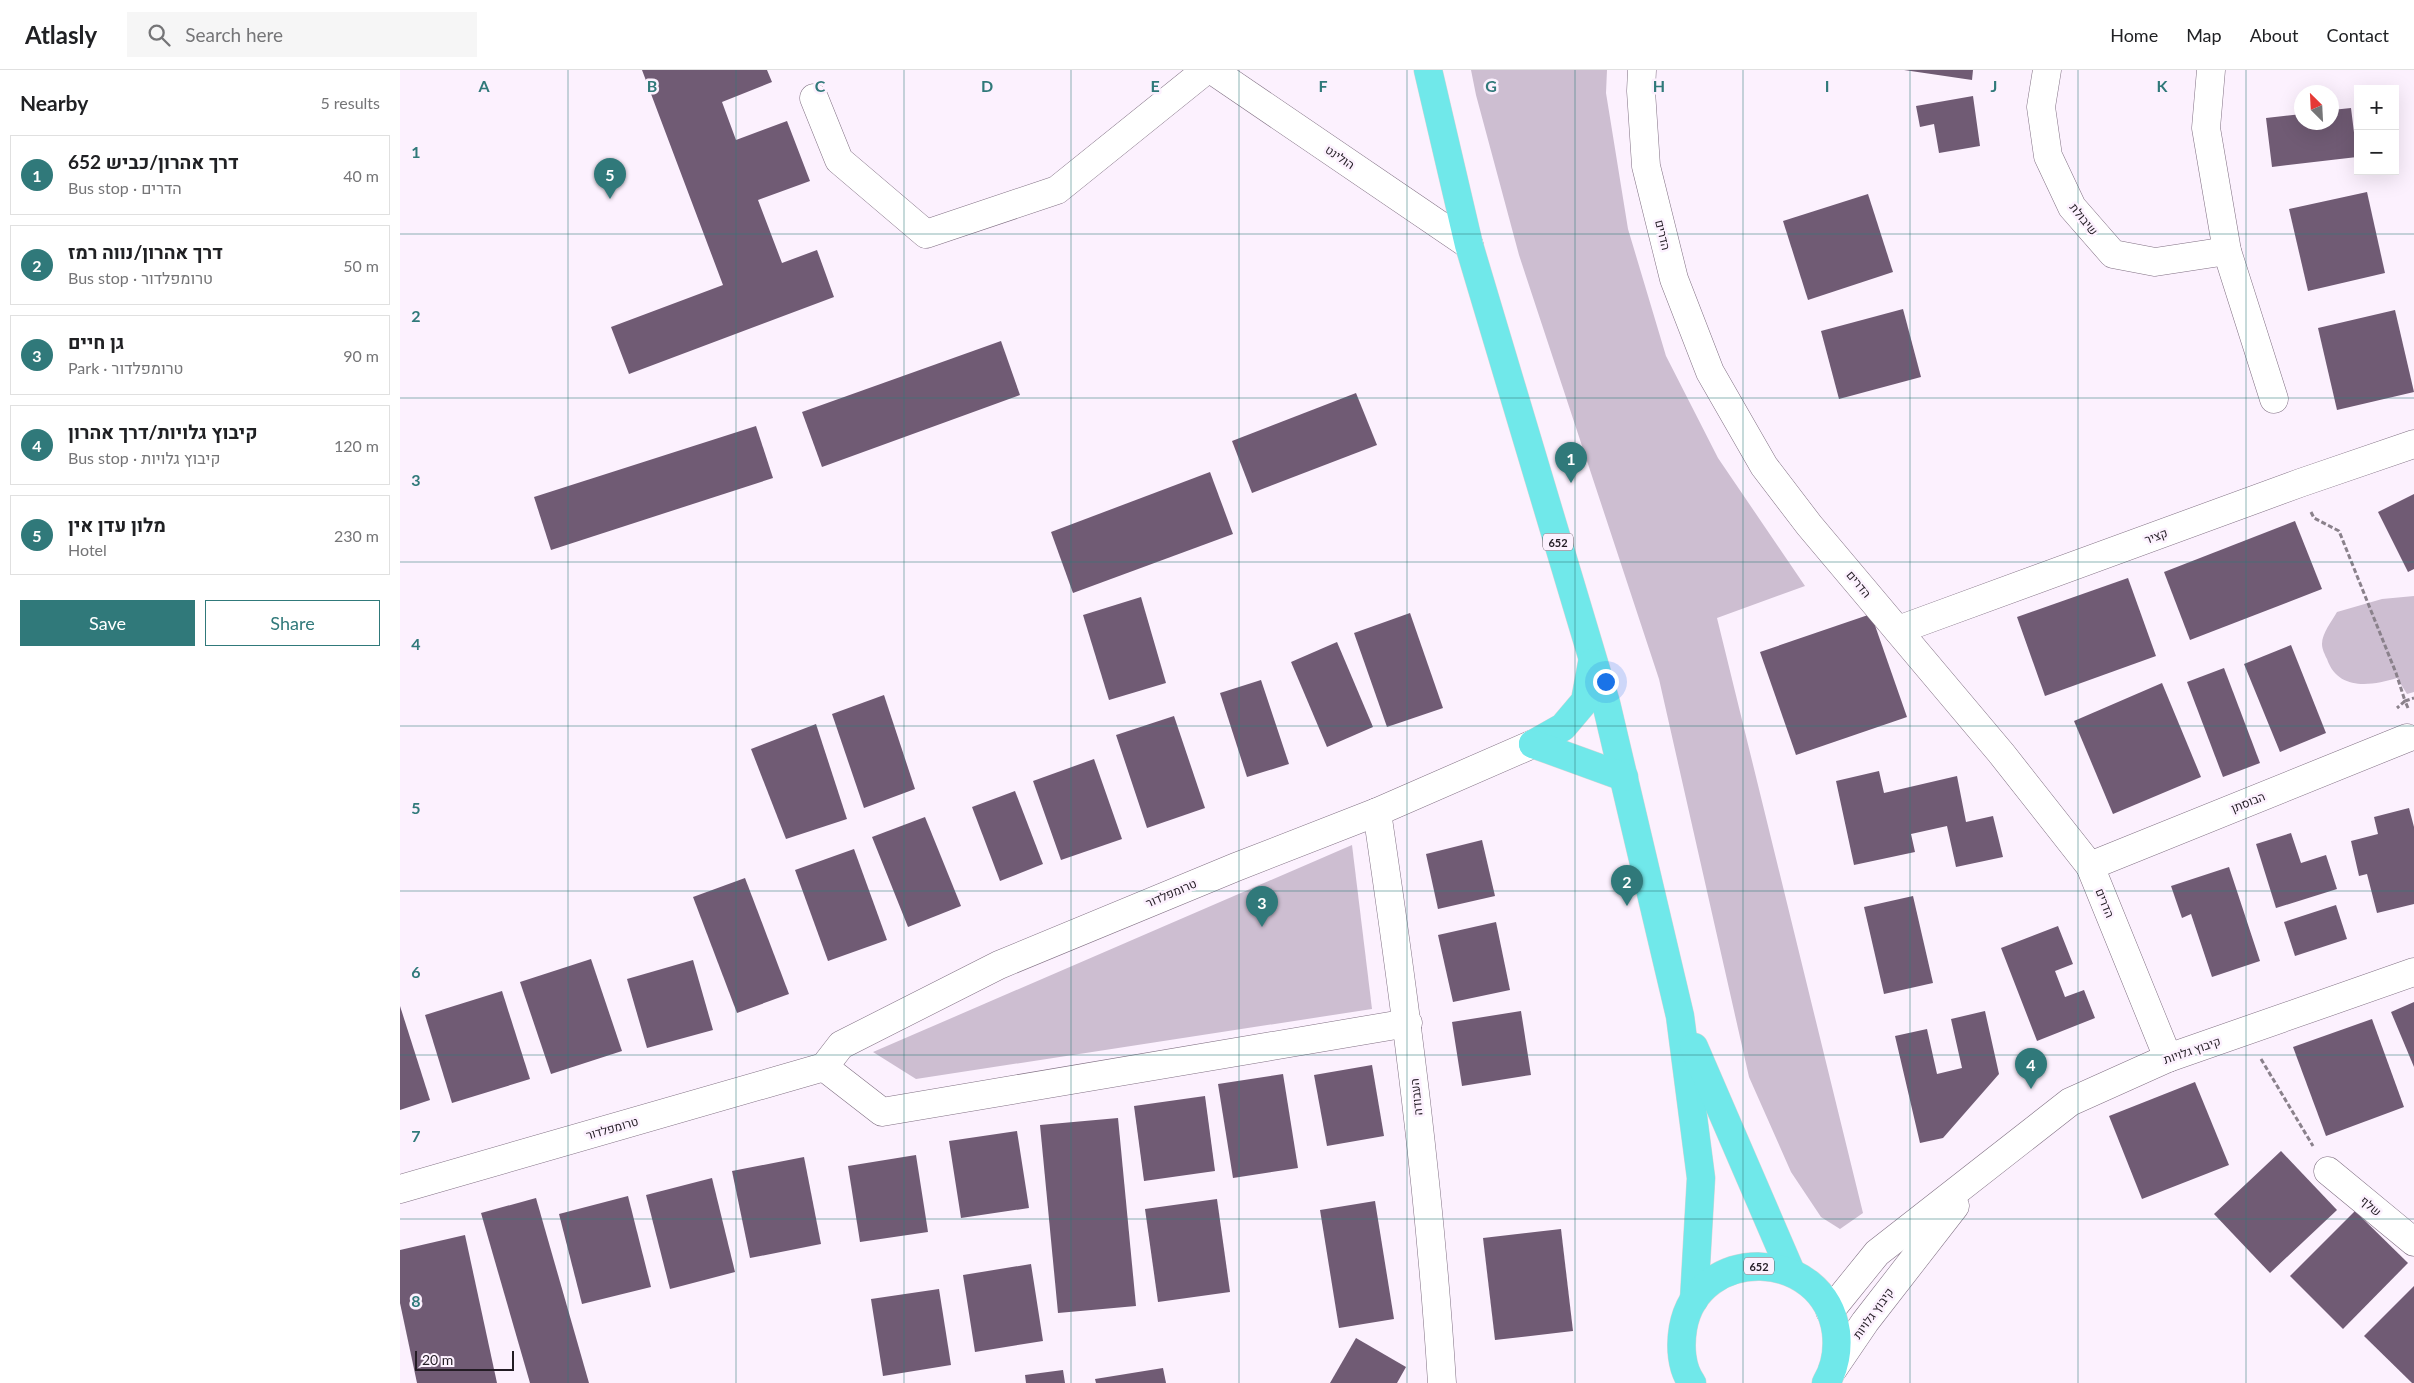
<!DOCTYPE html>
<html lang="en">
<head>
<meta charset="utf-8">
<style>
	body { margin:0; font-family:Lato,Heebo,sans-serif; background:#f6f6f6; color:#202124 }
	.controls { position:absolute; right:15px; top:15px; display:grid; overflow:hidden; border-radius:0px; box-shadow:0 5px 20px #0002 }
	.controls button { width:45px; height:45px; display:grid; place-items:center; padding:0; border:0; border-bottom:1px solid #e0e0e0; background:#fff; color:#202124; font:25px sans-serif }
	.compass { position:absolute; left:1894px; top:15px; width:45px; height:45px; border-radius:50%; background:#fff; box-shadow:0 5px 20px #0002; rotate:336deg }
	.scale { position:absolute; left:15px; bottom:12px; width:99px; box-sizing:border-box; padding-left:5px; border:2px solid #231c24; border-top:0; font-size:14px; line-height:18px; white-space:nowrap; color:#231c24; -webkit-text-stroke:4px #fcf1fe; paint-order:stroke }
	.you { position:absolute; left:1205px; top:611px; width:18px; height:18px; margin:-12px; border:4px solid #fff; border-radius:50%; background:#1a73e8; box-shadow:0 0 0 8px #1a73e833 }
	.badge { display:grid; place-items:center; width:32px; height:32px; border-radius:50%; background:#30797a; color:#fff; font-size:16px; font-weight:700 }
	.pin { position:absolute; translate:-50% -41px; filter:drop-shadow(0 1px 2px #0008) }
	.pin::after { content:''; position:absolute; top:26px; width:18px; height:15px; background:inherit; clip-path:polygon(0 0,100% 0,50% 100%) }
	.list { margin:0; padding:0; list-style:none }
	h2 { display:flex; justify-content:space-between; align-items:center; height:65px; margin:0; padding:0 20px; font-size:21px }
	h2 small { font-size:16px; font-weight:400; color:#757577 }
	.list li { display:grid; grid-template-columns:32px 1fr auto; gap:15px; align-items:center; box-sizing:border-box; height:80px; margin:0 10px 10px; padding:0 10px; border:1px solid #e0e0e0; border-radius:0px }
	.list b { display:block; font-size:19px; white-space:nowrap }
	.list p { margin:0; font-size:16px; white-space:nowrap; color:#757577 }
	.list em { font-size:16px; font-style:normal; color:#757577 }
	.actions { display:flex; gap:10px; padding:15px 20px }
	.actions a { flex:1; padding:11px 0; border:1px solid #30797a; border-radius:0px; text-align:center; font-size:18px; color:#30797a }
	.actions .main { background:#30797a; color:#fff }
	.icon { flex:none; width:28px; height:28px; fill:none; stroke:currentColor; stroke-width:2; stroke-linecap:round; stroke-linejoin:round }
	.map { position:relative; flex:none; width:2014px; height:1313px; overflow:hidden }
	header { display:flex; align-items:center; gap:30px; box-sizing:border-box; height:70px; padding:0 25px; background:#fff; border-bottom:1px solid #e0e0e0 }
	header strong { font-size:24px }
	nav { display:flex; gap:28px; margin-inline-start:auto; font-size:18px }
	.search { width:350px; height:45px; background:#f6f6f6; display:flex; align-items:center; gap:12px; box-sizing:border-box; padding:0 18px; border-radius:0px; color:#757577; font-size:19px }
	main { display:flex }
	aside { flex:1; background:#fff }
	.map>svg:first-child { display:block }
</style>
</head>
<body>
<header>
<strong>Atlasly</strong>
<div class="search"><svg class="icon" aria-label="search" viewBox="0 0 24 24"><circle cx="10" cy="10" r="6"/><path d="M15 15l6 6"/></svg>Search here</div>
<nav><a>Home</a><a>Map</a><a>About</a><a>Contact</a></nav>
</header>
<main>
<aside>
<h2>Nearby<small>5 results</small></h2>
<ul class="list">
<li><span class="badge">1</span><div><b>דרך אהרון/כביש 652</b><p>Bus stop · הדרים</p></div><em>40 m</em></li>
<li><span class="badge">2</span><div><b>דרך אהרון/נווה רמז</b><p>Bus stop · טרומפלדור</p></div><em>50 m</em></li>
<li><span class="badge">3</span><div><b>גן חיים</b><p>Park · טרומפלדור</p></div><em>90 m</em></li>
<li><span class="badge">4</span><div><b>קיבוץ גלויות/דרך אהרון</b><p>Bus stop · קיבוץ גלויות</p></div><em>120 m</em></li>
<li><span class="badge">5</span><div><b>מלון עדן אין</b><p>Hotel</p></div><em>230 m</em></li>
</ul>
<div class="actions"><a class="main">Save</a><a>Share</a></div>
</aside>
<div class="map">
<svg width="2014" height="1313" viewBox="0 0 2014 1313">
	<rect width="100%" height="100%" fill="#fcf1fe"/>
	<g fill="#cdbed1">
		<polygon points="1071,0 1207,0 1206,23 1228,159 1266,286 1318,388 1405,516 1317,548 1463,1143 1440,1159 1421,1147 1391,1102 1349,1007 1259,609 1119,185 1076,25"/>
		<path d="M 2014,526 L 2014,622 L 2007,624 L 1997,608 C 1971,616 1938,621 1927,589 C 1925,585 1922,579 1922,574 C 1922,563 1932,551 1937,542 L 1982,529 Z"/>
		<polygon points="952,775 972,939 516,1009 473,982"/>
	</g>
	<g fill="#705b74">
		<polygon points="242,0 367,0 372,12 322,32 336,70 387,51 410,111 358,130 382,193 417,180 434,227 229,304 211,257 323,215"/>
		<polygon points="1504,0 1573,0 1572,10"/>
		<polygon points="1573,26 1580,76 1539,83 1534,54 1520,57 1516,36"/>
		<polygon points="1951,38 1957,87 1872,97 1866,48 1902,44 1902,52 1932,52 1932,40"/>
		<polygon points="1967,122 1985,203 1908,221 1889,139"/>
		<polygon points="1468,124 1493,202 1408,230 1383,151"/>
		<polygon points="1503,239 1521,307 1439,329 1421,261"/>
		<polygon points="1995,240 2014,322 1937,340 1918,258"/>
		<polygon points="601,271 620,325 422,397 402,342"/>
		<polygon points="956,323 977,375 852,423 832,371"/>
		<polygon points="356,356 373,408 151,480 134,427"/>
		<polygon points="810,402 833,464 673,523 651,462"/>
		<polygon points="2014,424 2014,499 2008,502 1978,442"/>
		<polygon points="1895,451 1922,519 1790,570 1764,502"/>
		<polygon points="1728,508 1756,586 1645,626 1617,547"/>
		<polygon points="741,527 766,613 709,630 683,545"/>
		<polygon points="1010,543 1043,638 987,657 954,563"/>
		<polygon points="1471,544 1507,647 1396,685 1360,582"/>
		<polygon points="937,572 973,657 927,677 891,592"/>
		<polygon points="1891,575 1926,663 1880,682 1844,594"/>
		<polygon points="1824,598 1860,693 1823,707 1787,612"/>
		<polygon points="861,610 889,694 847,707 820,623"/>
		<polygon points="1762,613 1801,707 1713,744 1674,651"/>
		<polygon points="484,625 515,719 464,738 432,644"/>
		<polygon points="774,646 805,738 747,758 716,665"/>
		<polygon points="416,654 447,749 386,769 351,679"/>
		<polygon points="694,689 722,769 661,790 633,711"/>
		<polygon points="1479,701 1484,723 1557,706 1566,752 1593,746 1603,787 1556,797 1547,756 1511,764 1515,782 1454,795 1436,711"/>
		<polygon points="615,721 643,794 600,811 572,737"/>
		<polygon points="2009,738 2014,757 2014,834 1977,843 1967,804 1959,806 1951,771 1978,764 1974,747"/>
		<polygon points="525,747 561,836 508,857 472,767"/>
		<polygon points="1891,763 1901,793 1926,785 1937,819 1876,838 1856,774"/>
		<polygon points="1082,770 1095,826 1038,839 1026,784"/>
		<polygon points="454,779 487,870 428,891 395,800"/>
		<polygon points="1829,797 1860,891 1812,907 1791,844 1782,848 1771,816"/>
		<polygon points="345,808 389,924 337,943 293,827"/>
		<polygon points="1513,826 1533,913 1484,924 1464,837"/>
		<polygon points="1936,835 1947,869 1895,886 1884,852"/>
		<polygon points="1096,852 1110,920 1053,932 1038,865"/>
		<polygon points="1658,856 1673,894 1655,901 1665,927 1684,920 1695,948 1637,971 1601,878"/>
		<polygon points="191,889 222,981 151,1004 120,912"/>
		<polygon points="293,890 313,960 247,978 227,909"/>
		<polygon points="102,921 130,1009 52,1033 25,945"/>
		<polygon points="2014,932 2014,997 1991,942"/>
		<polygon points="0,936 30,1030 0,1040"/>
		<polygon points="1121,941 1131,1005 1062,1016 1052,952"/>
		<polygon points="1585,941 1599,1004 1543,1068 1520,1073 1495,966 1527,959 1537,1004 1562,998 1551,949"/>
		<polygon points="1972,949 2004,1037 1926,1066 1893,977"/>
		<polygon points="972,995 984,1066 927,1076 914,1005"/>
		<polygon points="883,1004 898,1098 833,1108 818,1014"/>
		<polygon points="1795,1012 1829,1095 1742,1129 1709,1046"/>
		<polygon points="805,1026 815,1101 744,1111 734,1036"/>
		<polygon points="718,1048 736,1236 658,1243 640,1055"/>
		<polygon points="617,1061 629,1138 561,1148 549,1071"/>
		<polygon points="1881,1081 1937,1140 1870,1203 1814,1144"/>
		<polygon points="516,1085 528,1162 460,1172 448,1096"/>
		<polygon points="404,1087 421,1174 350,1188 332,1101"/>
		<polygon points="312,1108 335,1202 270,1219 246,1125"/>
		<polygon points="228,1126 251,1217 182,1234 159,1144"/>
		<polygon points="136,1128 189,1313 130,1313 81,1143"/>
		<polygon points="817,1129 830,1222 758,1232 745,1139"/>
		<polygon points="975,1131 994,1249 939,1258 920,1140"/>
		<polygon points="1955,1141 2008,1193 1943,1259 1890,1206"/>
		<polygon points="1161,1159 1173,1261 1095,1270 1083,1168"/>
		<polygon points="65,1165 97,1313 17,1313 0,1233 0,1180"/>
		<polygon points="631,1194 643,1271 575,1282 563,1205"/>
		<polygon points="2014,1216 2014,1313 2012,1313 1964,1266"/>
		<polygon points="539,1219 551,1295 483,1306 471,1229"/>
		<polygon points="956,1268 1006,1297 997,1313 930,1313"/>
		<polygon points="763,1298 766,1313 696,1313 695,1309"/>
		<polygon points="663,1300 665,1313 626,1313 625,1305"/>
	</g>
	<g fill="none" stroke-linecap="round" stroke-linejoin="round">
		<g stroke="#807083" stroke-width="29">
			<g id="minor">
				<polyline points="812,0 1069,175"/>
				<polyline points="1242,0 1241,21 1246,96 1274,209 1310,302 1364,396 1409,455 1601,683 1690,796 1768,988"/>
				<polyline points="1647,0 1641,37 1648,86 1672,137 1713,184 1755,192 1827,181"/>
				<polyline points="1811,0 1806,58 1827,181 1874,329"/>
				<polyline points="414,28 439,90 526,164 657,120 806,0"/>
				<polyline points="1498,560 1900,413 2014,374"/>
				<path d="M 977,742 C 1005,932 1030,1121 1042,1313"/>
				<polyline points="1690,796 2007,668"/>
				<polyline points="424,997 482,1042 1008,953"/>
				<polyline points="1928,1101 2014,1172"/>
				<polyline points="0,1119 424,997 441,975 599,895 836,797 977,742 1133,674"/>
			</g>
		</g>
		<g stroke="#807083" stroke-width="29">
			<g id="tertiary">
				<polyline points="1430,1241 1477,1183 1670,1032 1768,988 2014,902"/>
				<polyline points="1433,1299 1465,1252 1555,1136"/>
			</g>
		</g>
		<g stroke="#d7d6d8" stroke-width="29">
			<g id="primary">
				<polyline points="1028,0 1069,175 1206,633 1280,946 1301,1108 1294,1230"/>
				<polyline points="1133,674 1163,657 1185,631 1192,593"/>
				<polyline points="1133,674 1224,707"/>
				<polyline points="1294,977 1391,1202"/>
				<path d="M 1292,1313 C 1281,1298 1280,1276 1283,1258 C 1298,1174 1424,1177 1436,1262 C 1438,1279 1435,1298 1426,1313"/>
			</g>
		</g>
		<g stroke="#8a818b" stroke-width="3" stroke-dasharray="5 2.5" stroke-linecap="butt">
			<polyline points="1911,442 1914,448 1939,461 1996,603 2005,631 1997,638"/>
			<polyline points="2008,638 2005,631 2014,628"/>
			<polyline points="1861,989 1913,1076"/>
		</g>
		<use href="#minor" stroke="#fff" stroke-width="28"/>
		<use href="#tertiary" stroke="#fff" stroke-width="28"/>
		<use href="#primary" stroke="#70e8ea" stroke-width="28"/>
	</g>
	<path fill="none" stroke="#30797a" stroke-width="1" stroke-opacity="0.55" d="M 168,0 L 168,1313M 336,0 L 336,1313M 504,0 L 504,1313M 671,0 L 671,1313M 839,0 L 839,1313M 1007,0 L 1007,1313M 1175,0 L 1175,1313M 1343,0 L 1343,1313M 1510,0 L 1510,1313M 1678,0 L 1678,1313M 1846,0 L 1846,1313M 0,164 L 2014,164M 0,328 L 2014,328M 0,492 L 2014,492M 0,656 L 2014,656M 0,821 L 2014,821M 0,985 L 2014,985M 0,1149 L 2014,1149"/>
	<g text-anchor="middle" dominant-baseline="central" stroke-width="5" stroke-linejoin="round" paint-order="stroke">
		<g fill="#fcf1fe" stroke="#645c65" stroke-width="1">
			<rect x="1143" y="463.5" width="30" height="17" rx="4"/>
			<rect x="1344" y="1187.5" width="30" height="17" rx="4"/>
		</g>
		<g font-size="11" font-weight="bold" fill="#231c24">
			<text x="1158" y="472">652</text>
			<text x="1359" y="1196">652</text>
		</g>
		<g font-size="12" fill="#231c24" stroke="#fcf1fe">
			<text transform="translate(940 87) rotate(34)">הולינט</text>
			<text transform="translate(1684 149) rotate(51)">שיבולת</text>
			<text transform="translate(1263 165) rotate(76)">הדרים</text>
			<text transform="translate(1756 466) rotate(-20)">קציר</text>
			<text transform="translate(1459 514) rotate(50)">הדרים</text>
			<text transform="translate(1848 732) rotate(-22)">הבוסתן</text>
			<text transform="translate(771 823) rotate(-23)">טרומפלדור</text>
			<text transform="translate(1705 833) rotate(68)">הדרים</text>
			<text transform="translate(1792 980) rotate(-19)">קיבוץ גלויות</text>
			<text transform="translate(1016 1027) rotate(-96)">העבודה</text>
			<text transform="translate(212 1058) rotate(-16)">טרומפלדור</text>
			<text transform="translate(1971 1136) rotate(40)">שלף</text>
			<text transform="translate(1473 1243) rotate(-54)">קיבוץ גלויות</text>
		</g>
	</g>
	<g font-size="16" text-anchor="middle" font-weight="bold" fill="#30797a" stroke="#fcf1fe" stroke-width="5" stroke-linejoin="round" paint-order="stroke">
		<text x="84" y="22">A</text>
		<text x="252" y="22">B</text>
		<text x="420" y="22">C</text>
		<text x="587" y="22">D</text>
		<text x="755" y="22">E</text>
		<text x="923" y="22">F</text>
		<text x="1091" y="22">G</text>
		<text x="1259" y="22">H</text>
		<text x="1427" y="22">I</text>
		<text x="1594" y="22">J</text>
		<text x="1762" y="22">K</text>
		<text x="16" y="88">1</text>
		<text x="16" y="252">2</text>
		<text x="16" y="416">3</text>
		<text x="16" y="580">4</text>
		<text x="16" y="744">5</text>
		<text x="16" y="908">6</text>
		<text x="16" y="1072">7</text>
		<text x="16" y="1237">8</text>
	</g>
</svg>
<div class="controls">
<button>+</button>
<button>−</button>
</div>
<svg class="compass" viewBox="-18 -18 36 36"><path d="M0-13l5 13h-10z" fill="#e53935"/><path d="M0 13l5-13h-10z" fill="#757577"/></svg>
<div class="scale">20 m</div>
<div class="you"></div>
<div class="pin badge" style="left:1171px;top:413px">1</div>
<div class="pin badge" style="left:1227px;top:836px">2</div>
<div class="pin badge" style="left:862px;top:857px">3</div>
<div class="pin badge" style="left:1631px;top:1019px">4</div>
<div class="pin badge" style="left:210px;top:129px">5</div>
</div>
</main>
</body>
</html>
